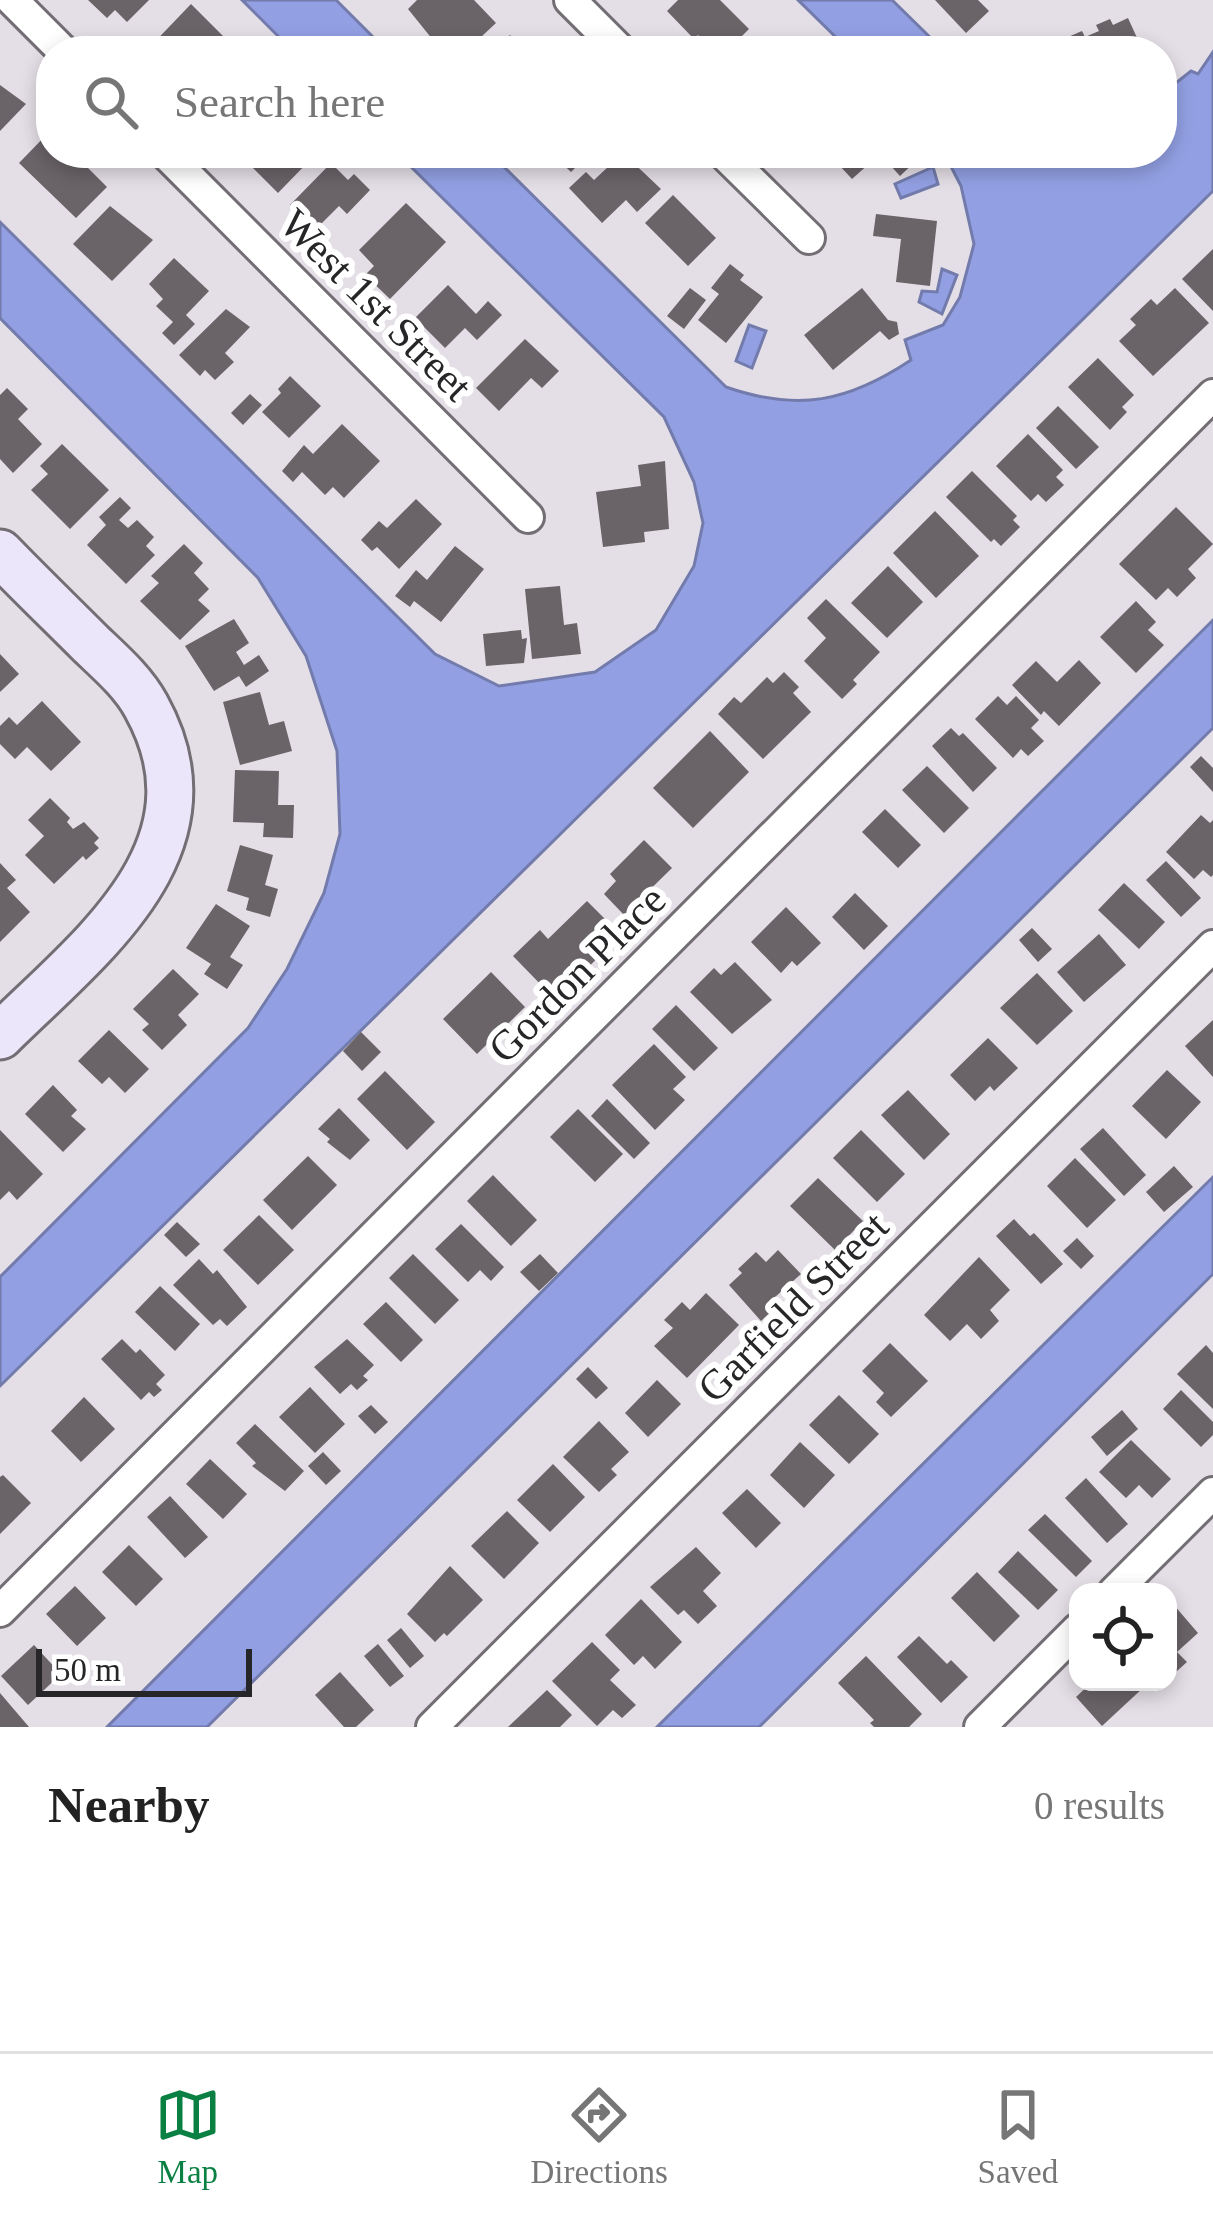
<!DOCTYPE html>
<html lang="en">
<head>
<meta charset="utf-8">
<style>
	body { margin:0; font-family:"Times New Roman",serif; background:#f6f6f6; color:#222 }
	.controls { position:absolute; right:36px; bottom:36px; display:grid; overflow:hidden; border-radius:24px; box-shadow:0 6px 18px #0003 }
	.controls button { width:108px; height:108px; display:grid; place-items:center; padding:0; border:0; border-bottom:3px solid #e0e0e0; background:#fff; color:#222; font:60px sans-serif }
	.scale { position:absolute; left:36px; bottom:30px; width:216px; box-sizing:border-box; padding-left:12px; border:6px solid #262527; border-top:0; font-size:33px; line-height:42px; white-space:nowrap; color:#262527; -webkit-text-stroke:9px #fff; paint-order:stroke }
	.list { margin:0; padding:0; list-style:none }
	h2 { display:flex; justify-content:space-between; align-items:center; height:156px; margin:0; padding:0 48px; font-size:51px }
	h2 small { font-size:39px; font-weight:400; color:#767676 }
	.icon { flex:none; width:66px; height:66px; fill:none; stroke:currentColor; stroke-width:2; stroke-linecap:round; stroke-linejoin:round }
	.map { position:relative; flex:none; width:1213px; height:1727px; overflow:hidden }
	.search { position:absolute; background:#fff; box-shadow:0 6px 18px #0003; left:36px; right:36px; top:36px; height:132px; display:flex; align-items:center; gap:30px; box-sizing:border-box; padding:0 42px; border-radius:48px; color:#767676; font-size:45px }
	.sheet { height:324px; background:#fff }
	nav { display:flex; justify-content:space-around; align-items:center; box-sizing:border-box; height:168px; border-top:3px solid #e0e0e0; background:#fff; font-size:33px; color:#767676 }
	nav a { display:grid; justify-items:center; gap:6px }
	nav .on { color:#0b8043 }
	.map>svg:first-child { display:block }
</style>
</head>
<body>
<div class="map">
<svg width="1213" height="1727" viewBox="0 0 1213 1727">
	<rect width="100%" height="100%" fill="#e4dfe6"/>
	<g fill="#92a0e3" stroke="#727bab" stroke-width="3">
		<polygon points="242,0 336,0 387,51 293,51"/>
		<polygon points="798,0 892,0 944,51 850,51"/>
		<path d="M 1213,52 L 1213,191 L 0,1386 L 0,1277 L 248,1028 L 287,969 L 324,893 L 340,834 L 337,751 L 306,656 L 258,578 L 0,318 L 0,222 L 435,654 L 499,686 L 595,672 L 656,630 L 694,566 L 703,523 L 694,482 L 664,417 L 397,153 L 490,153 L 726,387 C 798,412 848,402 911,360 L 905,340 L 943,325 L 960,297 L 974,244 L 961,186 L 944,153 L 1162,153 L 1162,94 L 1191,71 L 1198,74 Z"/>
		<polygon points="933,167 938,184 901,198 895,184"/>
		<polygon points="942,269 957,275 942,314 919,302 922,291 937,292"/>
		<polygon points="749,325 766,331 752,368 736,361"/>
		<polygon points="1213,620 1213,728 207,1727 107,1727"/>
		<polygon points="1213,1177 1213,1274 759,1727 657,1727"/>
	</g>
	<g fill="#6a6368">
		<polygon points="88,0 149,0 127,22 115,10 107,18"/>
		<polygon points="417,0 474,0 496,23 466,51 430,51 437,45 408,9"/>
		<polygon points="678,0 720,0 749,29 727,51 713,51 698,35 694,39 667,11"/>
		<polygon points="935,0 978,0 989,11 966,33"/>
		<polygon points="191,4 223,36 209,51 146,51"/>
		<polygon points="1128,18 1143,51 1049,51 1047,46 1082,31 1085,37 1099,31 1096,25 1110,19 1113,25"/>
		<polygon points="510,35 524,51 493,51"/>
		<polygon points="0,85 26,104 0,131"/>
		<polygon points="51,130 51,153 64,153 78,167 83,163 107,187 76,218 19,163"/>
		<polygon points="268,153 328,153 317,164 311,159 278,193 253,168"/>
		<polygon points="559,153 590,153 571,172 555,157"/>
		<polygon points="623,153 661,189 637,212 626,200 602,223 569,188 586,172 594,180"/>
		<polygon points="828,153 913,153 918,159 900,176 880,154 852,179"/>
		<polygon points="331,163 348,180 354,174 370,190 347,214 339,206 316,229 290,205"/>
		<polygon points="673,195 716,238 688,266 645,223"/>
		<polygon points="406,203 446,242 390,299 365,275 374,266 359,250"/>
		<polygon points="110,206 153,240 112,281 73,244"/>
		<polygon points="876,214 937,221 930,286 896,282 901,239 873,236"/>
		<polygon points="1213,249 1213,311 1182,279"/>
		<polygon points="174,258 209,291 186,315 195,324 174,345 162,333 173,322 156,306 163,299 149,284"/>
		<polygon points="730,264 744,275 740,280 763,297 726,343 698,320 719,294 711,288"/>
		<polygon points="448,285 476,314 488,301 502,315 477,340 465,328 445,348 415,318"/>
		<polygon points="690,288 706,300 684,329 667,316"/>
		<polygon points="862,288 888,320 897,322 899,334 889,340 880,331 833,370 804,335"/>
		<polygon points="1175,288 1209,323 1153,376 1119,341 1136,325 1130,319 1151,299 1157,305"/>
		<polygon points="226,309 250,327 225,353 234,362 215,380 205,370 200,376 179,355"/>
		<polygon points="525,339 559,371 542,388 531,378 499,411 476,388"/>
		<polygon points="1098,358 1134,395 1122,407 1127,412 1110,430 1068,387"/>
		<polygon points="290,376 321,406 289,438 262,412 281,393 278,389"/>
		<polygon points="7,388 28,409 18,419 42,444 13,473 0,459 0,395"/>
		<polygon points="250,394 262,405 243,425 231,413"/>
		<polygon points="1058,406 1099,447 1076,469 1036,428"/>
		<polygon points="342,424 380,461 344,498 333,487 325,495 302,472 293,482 282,471 304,445 313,454"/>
		<polygon points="1028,434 1063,470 1056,477 1064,485 1046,502 1038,494 1031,501 996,466"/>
		<polygon points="62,444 109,490 70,529 31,490 48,474 40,466"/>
		<polygon points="665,461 669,529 644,532 645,542 603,547 596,492 641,486 638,465"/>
		<polygon points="972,471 1017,516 1013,520 1020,527 1001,546 994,539 991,542 946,497"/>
		<polygon points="120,497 131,508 119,520 128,528 137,520 154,537 146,546 155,555 126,584 87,545 106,525 99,517"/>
		<polygon points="416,499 442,524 399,569 377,547 372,551 361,540 379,521 387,528"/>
		<polygon points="1176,507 1213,544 1188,569 1196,578 1177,597 1168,588 1156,600 1119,564"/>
		<polygon points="935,511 979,556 936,598 893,553"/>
		<polygon points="184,544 203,563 194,573 209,589 198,600 210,611 180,640 140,601 159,583 151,576"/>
		<polygon points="455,546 484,569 441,622 414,601 410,607 395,596 416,570 427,580"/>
		<polygon points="888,566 923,602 887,638 851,603"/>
		<polygon points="560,586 564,625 577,623 581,654 532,659 525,589"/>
		<polygon points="826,599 880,652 853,680 857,684 842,699 804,661 826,638 807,618"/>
		<polygon points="1136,601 1156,622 1148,630 1164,645 1136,673 1100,637"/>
		<polygon points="234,619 249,643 236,652 244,665 259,655 269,671 246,687 239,676 214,691 185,646"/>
		<polygon points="521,630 522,639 527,638 524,663 486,666 483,634"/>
		<polygon points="0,654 19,674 0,692"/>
		<polygon points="1079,660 1101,683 1059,726 1044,711 1041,715 1012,685 1036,661 1057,682"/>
		<polygon points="784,672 799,687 793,693 811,712 763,759 718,714 734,697 741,703 767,677 773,683"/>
		<polygon points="260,692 269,725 284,721 292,751 240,765 223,702"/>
		<polygon points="998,696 1007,705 1016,696 1039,720 1031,728 1044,741 1028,756 1021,749 1013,758 975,719"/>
		<polygon points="42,701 81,742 51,771 27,747 15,759 0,744 0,726 9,717 17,725"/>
		<polygon points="951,728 959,736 963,733 997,768 973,792 932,746"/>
		<polygon points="710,731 749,772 693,828 653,788"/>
		<polygon points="1201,756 1213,768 1213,792 1190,767"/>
		<polygon points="927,766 969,808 944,833 902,790"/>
		<polygon points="235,770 279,771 278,805 294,805 293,838 263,837 264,823 233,822"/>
		<polygon points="50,798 70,818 67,822 73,829 84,822 99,838 94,843 99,848 86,860 83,856 54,884 25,855 44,836 28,820"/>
		<polygon points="885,809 921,845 898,868 862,832"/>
		<polygon points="1201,815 1210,823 1213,820 1213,875 1211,877 1203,870 1194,879 1166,852"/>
		<polygon points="644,840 672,868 624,915 604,894 616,881 610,874"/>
		<polygon points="240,845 273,855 265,885 278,889 270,917 246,910 249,898 227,891"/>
		<polygon points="1166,861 1201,898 1181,917 1146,880"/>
		<polygon points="0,863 16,880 7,888 30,912 0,942"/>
		<polygon points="1124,883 1165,922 1139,949 1098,910"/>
		<polygon points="855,893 888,926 864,950 832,917"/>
		<polygon points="587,901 621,935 564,991 556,982 547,991 513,956 540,930 548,939"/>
		<polygon points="216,904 250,926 230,957 243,965 227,989 204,974 211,964 186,948"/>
		<polygon points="786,907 821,943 797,966 792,961 781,973 751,942"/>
		<polygon points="1032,928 1052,949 1038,962 1019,940"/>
		<polygon points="1099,934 1126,965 1084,1002 1057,972"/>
		<polygon points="735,962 772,1000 732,1034 690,992 714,968 721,975"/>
		<polygon points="173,969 199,994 178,1015 187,1025 162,1050 142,1030 149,1024 133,1009"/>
		<polygon points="491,972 525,1007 477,1054 443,1019"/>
		<polygon points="1037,973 1073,1011 1037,1045 1000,1008"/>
		<polygon points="676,1005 718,1048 694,1071 652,1029"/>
		<polygon points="1213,1020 1213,1077 1185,1046"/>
		<polygon points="109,1030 149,1069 125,1093 109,1077 102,1084 78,1061"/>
		<polygon points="361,1032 381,1052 362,1071 343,1051"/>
		<polygon points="988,1038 1018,1068 994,1091 990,1086 975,1101 950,1075"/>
		<polygon points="654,1044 686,1077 673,1089 685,1100 655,1130 612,1085"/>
		<polygon points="1167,1070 1201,1102 1166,1139 1132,1106"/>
		<polygon points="385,1071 435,1122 407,1150 357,1099"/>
		<polygon points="53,1085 77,1110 71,1116 86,1129 63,1152 25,1114"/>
		<polygon points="908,1090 950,1134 924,1160 881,1115"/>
		<polygon points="607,1099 650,1143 634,1159 591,1116"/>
		<polygon points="339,1108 370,1140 350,1160 327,1142 330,1139 318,1129"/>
		<polygon points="578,1109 623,1154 595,1182 550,1137"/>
		<polygon points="1103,1128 1146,1175 1124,1196 1080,1149"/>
		<polygon points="0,1130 43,1174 17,1200 9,1191 0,1200"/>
		<polygon points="861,1130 905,1174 877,1202 833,1158"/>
		<polygon points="308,1156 337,1185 292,1230 263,1200"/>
		<polygon points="1075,1158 1116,1200 1087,1228 1047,1186"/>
		<polygon points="1174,1166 1193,1187 1164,1212 1146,1192"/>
		<polygon points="493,1175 537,1220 511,1246 467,1201"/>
		<polygon points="818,1178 863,1221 835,1250 790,1206"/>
		<polygon points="259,1215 294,1250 258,1285 223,1250"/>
		<polygon points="1014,1219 1030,1236 1034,1233 1063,1264 1041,1284 996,1236"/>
		<polygon points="177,1222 200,1244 186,1257 164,1235"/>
		<polygon points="461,1224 504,1267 491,1281 480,1270 468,1282 435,1249"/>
		<polygon points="1077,1238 1094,1256 1081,1269 1063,1251"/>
		<polygon points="778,1250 801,1274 774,1298 779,1304 761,1321 729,1285 742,1273 738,1269 756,1252 766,1262"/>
		<polygon points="413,1254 459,1300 435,1324 389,1278"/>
		<polygon points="540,1254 558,1273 539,1291 520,1272"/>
		<polygon points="979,1257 1010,1290 990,1310 999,1321 981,1339 967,1324 950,1341 924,1315"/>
		<polygon points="199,1259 213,1274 217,1270 247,1307 227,1326 220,1319 213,1325 173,1285"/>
		<polygon points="160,1286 200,1324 175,1351 135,1312"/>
		<polygon points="706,1293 739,1325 687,1378 654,1346 673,1328 664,1320 682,1302 690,1310"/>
		<polygon points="386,1302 423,1340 401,1362 363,1324"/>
		<polygon points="122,1339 136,1353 140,1349 165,1375 156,1384 162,1390 154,1397 149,1392 141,1400 101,1359"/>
		<polygon points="347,1339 374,1365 363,1376 368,1380 357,1390 351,1384 340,1394 314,1367"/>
		<polygon points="890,1343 928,1381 891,1417 876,1402 884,1393 862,1371"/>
		<polygon points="1206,1345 1213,1353 1213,1409 1177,1374"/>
		<polygon points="588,1367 608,1388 596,1399 576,1379"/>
		<polygon points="657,1380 681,1404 648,1437 625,1413"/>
		<polygon points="310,1387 345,1424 315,1453 279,1417"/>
		<polygon points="1181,1390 1213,1422 1213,1435 1201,1447 1163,1409"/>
		<polygon points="839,1395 879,1434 849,1464 809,1425"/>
		<polygon points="84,1397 115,1429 81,1462 51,1431"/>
		<polygon points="371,1405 388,1422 375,1434 358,1416"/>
		<polygon points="1122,1410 1138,1429 1107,1456 1091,1437"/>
		<polygon points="599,1421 629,1452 611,1469 617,1475 599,1492 563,1457"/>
		<polygon points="255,1424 304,1471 285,1491 252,1466 256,1463 236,1443"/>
		<polygon points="1131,1440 1171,1479 1152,1498 1139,1485 1126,1498 1099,1472"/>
		<polygon points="800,1442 835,1475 804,1508 770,1475"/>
		<polygon points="323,1452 341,1471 326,1485 308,1466"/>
		<polygon points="210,1459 247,1494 223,1519 186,1484"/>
		<polygon points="553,1464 585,1497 550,1532 517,1500"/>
		<polygon points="3,1475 31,1503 0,1534 0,1477"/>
		<polygon points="1086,1478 1128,1524 1107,1543 1065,1498"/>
		<polygon points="747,1489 781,1523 756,1548 722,1513"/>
		<polygon points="170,1496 208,1537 185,1558 147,1517"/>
		<polygon points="507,1511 539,1543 504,1579 471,1546"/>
		<polygon points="1045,1514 1092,1561 1076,1577 1028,1530"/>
		<polygon points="129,1545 163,1579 136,1606 102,1572"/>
		<polygon points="696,1547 721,1573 703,1591 717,1606 698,1624 684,1610 678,1615 650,1587"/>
		<polygon points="1018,1551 1058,1590 1038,1610 998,1572"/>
		<polygon points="450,1566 483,1600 447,1636 444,1633 435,1642 407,1614"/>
		<polygon points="977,1572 1020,1616 994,1642 951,1598"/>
		<polygon points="75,1586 106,1618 77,1646 46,1614"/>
		<polygon points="641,1599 682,1642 655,1669 643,1656 634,1665 605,1635"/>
		<polygon points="1173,1604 1198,1633 1177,1652 1187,1662 1168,1679 1168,1609"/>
		<polygon points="401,1628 424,1656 410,1668 387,1640"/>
		<polygon points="919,1636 947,1664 951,1660 968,1677 941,1703 897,1657"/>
		<polygon points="592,1642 620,1670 610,1680 636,1705 622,1718 613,1710 597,1726 552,1681"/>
		<polygon points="378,1644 404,1676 390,1687 364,1656"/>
		<polygon points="34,1645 61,1674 28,1705 1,1676"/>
		<polygon points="866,1656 922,1714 909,1727 874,1727 870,1723 874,1720 838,1683"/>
		<polygon points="340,1672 374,1710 356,1727 344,1727 315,1695"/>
		<polygon points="1092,1682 1139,1682 1144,1687 1102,1726 1076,1697"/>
		<polygon points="547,1690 572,1715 560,1727 508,1727"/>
		<polygon points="0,1693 29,1727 0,1727"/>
	</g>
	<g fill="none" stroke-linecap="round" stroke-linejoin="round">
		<g stroke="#726e74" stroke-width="36">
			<g id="street">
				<polyline points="12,0 63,51"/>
				<polyline points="570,0 621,51"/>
				<polyline points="165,153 528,517"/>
				<polyline points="723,153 809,238"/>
				<polyline points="1114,1592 1213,1493"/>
				<polyline points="0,1611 1213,395"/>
				<polyline points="432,1727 1213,946"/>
				<polyline points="980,1727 1078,1629"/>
			</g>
		</g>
		<g stroke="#726e74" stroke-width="51">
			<path id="secondary" d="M 0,553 C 30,584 61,614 91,644 C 111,663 133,682 146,706 C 225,848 90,947 0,1036"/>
		</g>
		<use href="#street" stroke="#fff" stroke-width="30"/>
		<use href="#secondary" stroke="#ece6fb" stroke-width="45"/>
	</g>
	<g text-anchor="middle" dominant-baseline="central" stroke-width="12" stroke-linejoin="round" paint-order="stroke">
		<g font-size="42" fill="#262527" stroke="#fff">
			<text transform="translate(376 305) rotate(45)">West 1st Street</text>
			<text transform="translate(577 974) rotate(-45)">Gordon Place</text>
			<text transform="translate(793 1307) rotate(-45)">Garfield Street</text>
		</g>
	</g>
</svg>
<div class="controls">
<button><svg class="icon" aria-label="locate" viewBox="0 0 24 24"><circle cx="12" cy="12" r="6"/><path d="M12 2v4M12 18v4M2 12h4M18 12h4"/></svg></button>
</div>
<div class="scale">50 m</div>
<div class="search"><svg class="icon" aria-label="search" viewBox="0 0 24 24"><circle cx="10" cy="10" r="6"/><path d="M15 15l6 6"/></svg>Search here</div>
</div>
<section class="sheet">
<h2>Nearby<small>0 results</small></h2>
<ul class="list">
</ul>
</section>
<nav>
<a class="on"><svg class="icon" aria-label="map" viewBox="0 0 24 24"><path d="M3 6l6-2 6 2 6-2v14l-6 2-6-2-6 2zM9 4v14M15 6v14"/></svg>Map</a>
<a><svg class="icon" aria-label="directions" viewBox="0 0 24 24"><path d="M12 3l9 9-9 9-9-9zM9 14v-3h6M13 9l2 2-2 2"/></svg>Directions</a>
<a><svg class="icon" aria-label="saved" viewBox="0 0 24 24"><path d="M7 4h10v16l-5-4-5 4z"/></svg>Saved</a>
</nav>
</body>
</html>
